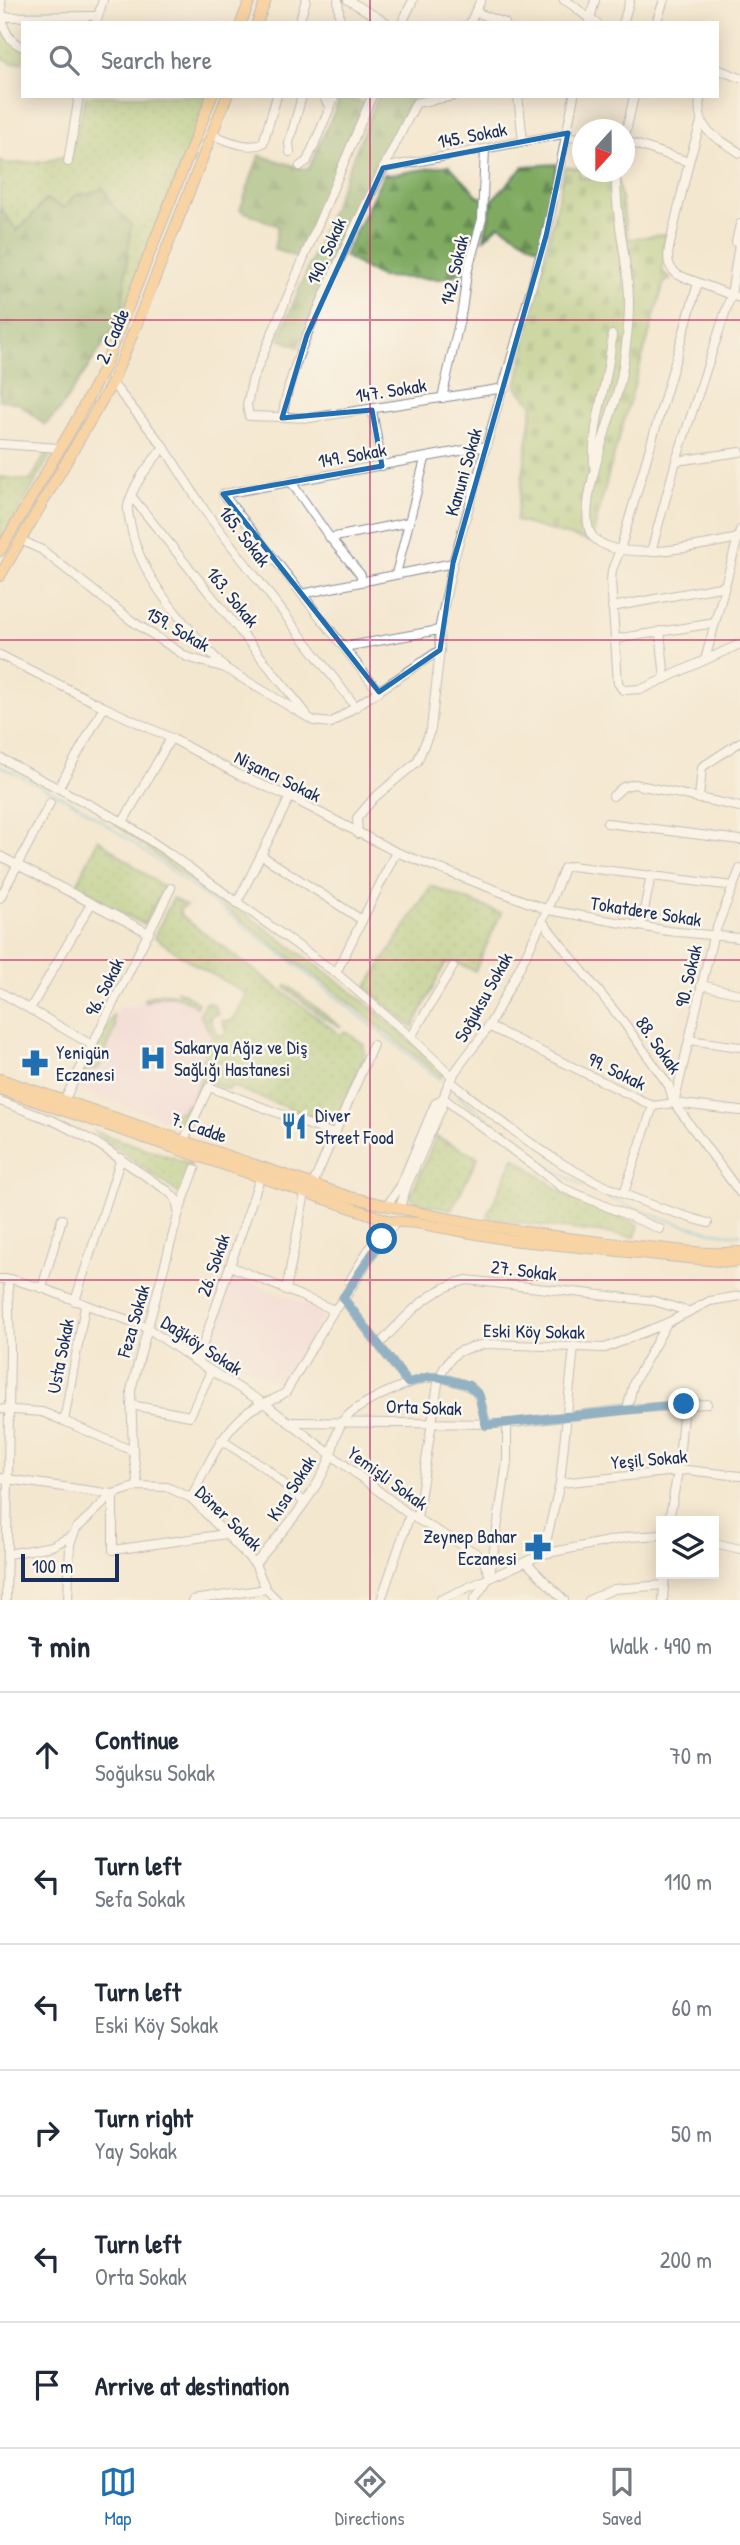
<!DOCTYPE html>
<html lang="en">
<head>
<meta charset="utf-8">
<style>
	body { margin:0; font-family:"Patrick Hand",sans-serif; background:#f6f6f7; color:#1f2937 }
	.controls { position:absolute; right:21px; bottom:21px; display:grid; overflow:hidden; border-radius:0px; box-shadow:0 4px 18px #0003 }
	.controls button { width:63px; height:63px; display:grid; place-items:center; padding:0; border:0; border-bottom:2px solid #e0e1e3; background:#fff; color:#1f2937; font:35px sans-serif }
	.compass { position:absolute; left:572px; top:119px; width:63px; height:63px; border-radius:50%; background:#fff; box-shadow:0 4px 18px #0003; rotate:201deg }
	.scale { position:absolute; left:21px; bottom:18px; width:98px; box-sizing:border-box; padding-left:7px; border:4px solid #1b2f5e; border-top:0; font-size:19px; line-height:24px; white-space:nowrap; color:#1b2f5e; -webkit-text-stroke:5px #fbf7ec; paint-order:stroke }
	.stop { position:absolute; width:21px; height:21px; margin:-16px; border:5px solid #1f6fb2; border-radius:50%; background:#fff }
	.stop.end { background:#1f6fb2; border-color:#fff; box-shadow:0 2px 7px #0008 }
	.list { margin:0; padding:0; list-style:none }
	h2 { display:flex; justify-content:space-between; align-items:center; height:91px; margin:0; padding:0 28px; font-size:30px }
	h2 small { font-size:23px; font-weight:400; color:#747a83 }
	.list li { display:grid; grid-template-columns:46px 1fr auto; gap:21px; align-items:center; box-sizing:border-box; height:126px; padding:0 28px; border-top:2px solid #e0e1e3 }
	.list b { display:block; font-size:26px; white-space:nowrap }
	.list p { margin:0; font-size:23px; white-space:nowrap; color:#747a83 }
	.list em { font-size:23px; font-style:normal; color:#747a83 }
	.icon { flex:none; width:38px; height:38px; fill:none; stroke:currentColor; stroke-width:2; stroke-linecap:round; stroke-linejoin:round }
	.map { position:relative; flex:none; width:740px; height:1600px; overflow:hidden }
	.search { position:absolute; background:#fff; box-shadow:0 4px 18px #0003; left:21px; right:21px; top:21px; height:77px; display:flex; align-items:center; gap:18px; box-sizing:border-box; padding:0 24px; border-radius:0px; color:#747a83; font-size:26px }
	.sheet { height:847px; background:#fff }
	nav { display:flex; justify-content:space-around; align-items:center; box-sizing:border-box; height:98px; border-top:2px solid #e0e1e3; background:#fff; font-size:19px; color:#747a83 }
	nav a { display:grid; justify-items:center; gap:4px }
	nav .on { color:#1f6fb2 }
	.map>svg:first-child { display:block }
</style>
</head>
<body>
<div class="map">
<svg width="740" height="1600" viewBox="0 0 740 1600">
	<defs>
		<pattern id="grass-dots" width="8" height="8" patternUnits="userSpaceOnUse" patternTransform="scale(1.75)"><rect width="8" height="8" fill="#9fc46e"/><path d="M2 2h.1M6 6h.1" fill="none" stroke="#81a05e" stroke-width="1.8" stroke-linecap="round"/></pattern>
		<pattern id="forest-firs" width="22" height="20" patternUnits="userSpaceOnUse" patternTransform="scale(1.75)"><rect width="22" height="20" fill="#7faa61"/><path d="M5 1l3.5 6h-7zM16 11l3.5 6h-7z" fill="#678b53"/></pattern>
		<pattern id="cemetery-stones" width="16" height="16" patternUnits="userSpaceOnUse" patternTransform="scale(1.75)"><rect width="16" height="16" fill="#9fc46e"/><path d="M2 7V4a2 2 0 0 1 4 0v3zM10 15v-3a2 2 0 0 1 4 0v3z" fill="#81a05e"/></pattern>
	</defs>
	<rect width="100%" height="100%" fill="#fbf7ec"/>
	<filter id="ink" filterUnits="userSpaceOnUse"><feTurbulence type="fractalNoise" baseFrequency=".0143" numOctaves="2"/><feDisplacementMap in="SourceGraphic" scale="14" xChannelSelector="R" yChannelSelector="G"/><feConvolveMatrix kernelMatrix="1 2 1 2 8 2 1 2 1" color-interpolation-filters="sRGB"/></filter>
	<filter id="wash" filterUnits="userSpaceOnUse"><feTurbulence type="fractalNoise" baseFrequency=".00686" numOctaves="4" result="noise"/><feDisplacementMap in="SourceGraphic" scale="28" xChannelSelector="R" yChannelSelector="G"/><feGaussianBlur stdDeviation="1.57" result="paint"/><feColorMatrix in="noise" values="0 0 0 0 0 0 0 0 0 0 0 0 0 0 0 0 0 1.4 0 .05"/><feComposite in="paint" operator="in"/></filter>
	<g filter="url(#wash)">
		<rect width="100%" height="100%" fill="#f4e7d0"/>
		<g fill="#f3cfe0">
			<polygon points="161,994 169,995 196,1005 214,1040 210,1042 201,1064 206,1066 190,1105 186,1104 182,1111 171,1114 169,1121 78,1089 84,1073 99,1068 115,1028 115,1015 120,1007 130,1008"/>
			<polygon points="231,1274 318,1310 322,1317 281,1385 206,1346"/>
		</g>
		<g fill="url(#grass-dots)" stroke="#5d7a66" stroke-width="2">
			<polygon points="0,30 23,49 23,62 12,63 0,56"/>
			<polygon points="86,96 209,96 121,318 131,224 114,208 103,188 89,194 75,195 64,209 46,199 28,221 16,231 0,207 0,160 4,164 47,161 71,154"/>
			<polygon points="48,450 53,451 0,544 0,477 30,481"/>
			<polygon points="98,839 164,888 144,924 74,891"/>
			<polygon points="431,886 501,913 475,971 455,962 445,964 413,1027 366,988"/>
			<polygon points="173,898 186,906 180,909 180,915 341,1035 345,1031 364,1044 364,1059 335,1126 231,1086 229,1090 206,1081 185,1127 169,1121 171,1114 182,1111 186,1104 190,1105 206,1066 201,1064 210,1040 211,1042 214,1040 200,1015 204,1004 208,1002 214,1005 218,1013 209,1017 218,1037 227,1032 222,1021 232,1021 247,994 192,963 154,937"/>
			<polygon points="287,985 341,1027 324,1018 285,988"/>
			<path d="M 176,990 L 184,993 L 198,1003 L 196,1007 C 179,993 165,993 145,1002 L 144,999 C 157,993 164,991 178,996 L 180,993 Z"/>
			<polygon points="113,1015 115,1028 99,1068 84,1073"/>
			<polygon points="93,1131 191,1164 181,1195"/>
			<polygon points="436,1137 478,1157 452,1209 417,1203 410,1197"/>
			<polygon points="514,1157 567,1196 639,1225 635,1237 528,1224 487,1216"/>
		</g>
		<g fill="url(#forest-firs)" stroke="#4d6c60" stroke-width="2">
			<polygon points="341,96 367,104 298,258 274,249 278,226 240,210 259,155 308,170"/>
			<polygon points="378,96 410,96 412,99 360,206 298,347 279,339"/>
			<polygon points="557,164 546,235 538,248 499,225 484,239 492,200 524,166"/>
			<polygon points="449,165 479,197 486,199 478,249 468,266 459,274 441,279 380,277 344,256 384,173 388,175"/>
			<polygon points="103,188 114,208 131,224 121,318 59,411 45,425 18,403 0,400 0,207 17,231 28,221 46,199 64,208 75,195 89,194"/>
		</g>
		<polygon fill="url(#cemetery-stones)" stroke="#5d7a66" stroke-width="2" points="565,167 580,169 580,177 618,180 628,239 667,234 662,271 671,279 664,283 609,472 591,542 516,521 533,405 516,387"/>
		<polygon fill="#9fc46e" stroke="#5d7a66" stroke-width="2" points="114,823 154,847 342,984 385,1019 445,1073 441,1077 349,1002"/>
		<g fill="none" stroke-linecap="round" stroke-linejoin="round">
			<g stroke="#54b7d2" stroke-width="2">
				<polyline points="0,766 78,805 136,845 295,964 440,1080"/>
				<path d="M 458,1095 C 488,1119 518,1147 550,1167 C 590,1193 694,1236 740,1234"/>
			</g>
		</g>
	</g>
	<g filter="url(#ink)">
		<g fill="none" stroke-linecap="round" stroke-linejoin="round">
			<g stroke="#888b97" stroke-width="10">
				<g id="minor">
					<path d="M 1,0 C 2,19 2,39 23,47"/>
					<polyline points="338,0 340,23"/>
					<polyline points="348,0 387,23"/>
					<path d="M 564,0 C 577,6 585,18 597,23"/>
					<polyline points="475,12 505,23"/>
					<polyline points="2,17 98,16"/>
					<polyline points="96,23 103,0"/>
					<polyline points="299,23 306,0"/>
					<polyline points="402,23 413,0"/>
					<polyline points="470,23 481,0"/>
					<polyline points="589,23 595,0"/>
					<polyline points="623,23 630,0"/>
					<polyline points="656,23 664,0"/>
					<polyline points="717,69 740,78"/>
					<polyline points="323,96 330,108"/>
					<polyline points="372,96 252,381 247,405 249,416 310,418 505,388"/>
					<polyline points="518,96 523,141"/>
					<path d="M 700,96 C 696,133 713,134 740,153"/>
					<path d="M 212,135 C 227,140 249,151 263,143 L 277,96"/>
					<polyline points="568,137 582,138"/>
					<polyline points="624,140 634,96"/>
					<path d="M 624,143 L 632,143 L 689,162 L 669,248 C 667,261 668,267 678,275 L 731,295 L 740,237"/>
					<polyline points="290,152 289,143 302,96"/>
					<polyline points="68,162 79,96"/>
					<polyline points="689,162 701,122"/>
					<polyline points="300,166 307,161 335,96"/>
					<polyline points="383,168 568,133"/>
					<path d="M 616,172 C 615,209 624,246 628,283 C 631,310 626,350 621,378 C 615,410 572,514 593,537 C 619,565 704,545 738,538"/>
					<polyline points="736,242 740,224"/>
					<polyline points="698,283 620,550 612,570 611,581 618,683 623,690 642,689 740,644"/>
					<polyline points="112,383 164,447 205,511 356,707"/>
					<polyline points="442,398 462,310 467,273 482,219 485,149"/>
					<polyline points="372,410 382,466"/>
					<path d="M 282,418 C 289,372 309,329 328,287 C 355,224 385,164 416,103 L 454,96"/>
					<polyline points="0,444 60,448"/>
					<path d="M 164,447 C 149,465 134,482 128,506 C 127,512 130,521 131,527 C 141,581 189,629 225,668"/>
					<polyline points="676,461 740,452"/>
					<path d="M 594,466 C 591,422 610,379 612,335"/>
					<polyline points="291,482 330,538 361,575 361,581"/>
					<polyline points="132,497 306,713"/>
					<polyline points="330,538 409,522"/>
					<polyline points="21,540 42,550 132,621 187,657 225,668 314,721 331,723 440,650"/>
					<polyline points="651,552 676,461 731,295 740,298"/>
					<polyline points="396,574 425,459"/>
					<polyline points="302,594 453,563"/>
					<polyline points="612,607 725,586"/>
					<polyline points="660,631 665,679"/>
					<polyline points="615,639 715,623"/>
					<polyline points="344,647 439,630"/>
					<polyline points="0,655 104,707 171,738 239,775 290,797 396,852 548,910 668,931 740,938"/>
					<polyline points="705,660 740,530"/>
					<polyline points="379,692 223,494 487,446"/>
					<polyline points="0,758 123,822 170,854 336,973 411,1037 453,1077"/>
					<polyline points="59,787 104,707"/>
					<polyline points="613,796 623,787 634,784 740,807"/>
					<polyline points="699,799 702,767 740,742"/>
					<polyline points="123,822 171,738"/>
					<polyline points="607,823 740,840"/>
					<polyline points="358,834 357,818 374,798 417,762 431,729 440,650 439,630 453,563 546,236 574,96"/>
					<polyline points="261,855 362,920"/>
					<polyline points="0,856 149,933"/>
					<polyline points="0,898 50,803"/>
					<polyline points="237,903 290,797"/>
					<polyline points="542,921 625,1024 669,1086 674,1103 740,1193"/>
					<polyline points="641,926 651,875"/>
					<polyline points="336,973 396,852"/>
					<polyline points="701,985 740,994"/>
					<polyline points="0,992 92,1045"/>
					<polyline points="30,1009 91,904"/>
					<polyline points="488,1026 653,1106 674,1103 740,1111"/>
					<polyline points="411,1037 453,967"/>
					<polyline points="689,1040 740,1047"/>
					<path d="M 450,1081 C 487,1110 523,1140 563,1164 C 604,1189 663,1210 708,1223"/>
					<polyline points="443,1098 563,1188 660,1229"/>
					<polyline points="675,1100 713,937 740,869"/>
					<polyline points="0,1101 56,1122 95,1142 168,1191 176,1199 178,1210"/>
					<polyline points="64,1101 171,888"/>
					<polyline points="184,1140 209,1087 336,1135"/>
					<polyline points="313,1184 373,1045"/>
					<polyline points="624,1193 653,1106"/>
					<polyline points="388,1204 400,1187 435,1104 443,1098"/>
					<path d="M 400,1207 L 408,1183 L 442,1107 C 444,1075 475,1050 490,1024 C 517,974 544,922 564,868 L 571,866 L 733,886"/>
					<polyline points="230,1266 334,1310"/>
					<polyline points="0,1279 11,1279 42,1288 146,1327 197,1362 265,1404 410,1515 476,1553 482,1558 490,1576"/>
					<polyline points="349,1282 375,1239 381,1217"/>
					<polyline points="42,1288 62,1219"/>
					<polyline points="286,1290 305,1193"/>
					<polyline points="343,1298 408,1383"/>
					<polyline points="75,1301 121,1158"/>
					<polyline points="85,1306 64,1421 133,1451"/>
					<path d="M 379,1345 C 404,1318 429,1288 467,1280 L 654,1301 L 687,1311"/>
					<polyline points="197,1362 260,1178"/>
					<polyline points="131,1405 190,1416 211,1371"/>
					<polyline points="0,1409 42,1412 64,1421"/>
					<polyline points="627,1409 634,1382 667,1323"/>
					<polyline points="288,1422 507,1424 627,1409 707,1404"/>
					<polyline points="221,1440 267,1469 304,1502"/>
					<polyline points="0,1478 113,1494 113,1550 226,1534"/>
					<polyline points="560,1483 687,1470 740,1476"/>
					<polyline points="138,1486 133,1451 131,1390 179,1212 195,1169"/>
					<path d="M 191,1498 C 207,1467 220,1434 248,1412 C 259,1403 275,1401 286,1392 L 334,1310 L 345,1298 L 382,1239 L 397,1221"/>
					<path d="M 417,1519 L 439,1377 C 477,1388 478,1385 486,1425"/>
					<polyline points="669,1521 678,1471 684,1404"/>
					<polyline points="714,1543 740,1549"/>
					<polyline points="8,1554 52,1546 72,1536"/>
					<polyline points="543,1554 560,1483 574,1346"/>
					<polyline points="526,1562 564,1600"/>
					<path d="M 255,1564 C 281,1533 311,1501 328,1463 C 333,1451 335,1434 342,1422 C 356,1403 415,1377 439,1377 C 453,1351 457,1350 486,1344 L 605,1348 L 667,1323 L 710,1301 L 740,1296"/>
					<polyline points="6,1600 10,1350 8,1279"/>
					<polyline points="68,1600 70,1544 76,1529 113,1494 138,1486 167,1487 191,1498 255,1564 266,1589"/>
					<polyline points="193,1600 266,1589 277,1600"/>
					<polyline points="381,1600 410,1515"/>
					<polyline points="440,1600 543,1554 629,1537 661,1535"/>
					<polyline points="474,1600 490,1576 507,1462 507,1424"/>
					<polyline points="589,1600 614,1589 664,1585"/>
					<polyline points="663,1600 665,1574"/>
				</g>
			</g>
			<g stroke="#888b97" stroke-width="12">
				<g id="major">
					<polyline points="241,23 250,0"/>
					<polyline points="257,23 266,0"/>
					<polyline points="0,551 72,428 104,368 212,96"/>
					<polyline points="0,576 112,383 136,326 227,96"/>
					<path d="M 0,1079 L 350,1197 C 445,1220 541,1237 639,1246 C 673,1249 707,1256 740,1252"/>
					<polyline points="0,1089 390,1221 417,1223 510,1240 728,1262 740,1261"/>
				</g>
			</g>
			<use href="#minor" stroke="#fff" stroke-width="8"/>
			<use href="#major" stroke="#fdbc70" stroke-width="10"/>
		</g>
	</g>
	<g fill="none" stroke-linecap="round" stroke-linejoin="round" filter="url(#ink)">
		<polyline stroke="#1f6fb2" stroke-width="9" points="382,1239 343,1298 408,1383 428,1377 439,1377 468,1385 479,1395 486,1425 684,1404"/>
	</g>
	<path d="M0 0H740V1600H0ZM 568,133 L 546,236 L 453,563 L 440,650 L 379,692 L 223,494 L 382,466 L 372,410 L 282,418 L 307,335 L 383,168 Z" fill="#f4e7d0" fill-opacity=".55" fill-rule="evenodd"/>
	<path fill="none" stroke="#1f6fb2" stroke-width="5" stroke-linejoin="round" d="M 568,133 L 546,236 L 453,563 L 440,650 L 379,692 L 223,494 L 382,466 L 372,410 L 282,418 L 307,335 L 383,168 Z"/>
	<path fill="none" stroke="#c2185b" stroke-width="2" stroke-opacity="0.55" d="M 370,0 L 370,23M 370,96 L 370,1600M 0,320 L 740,320M 0,640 L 740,640M 0,960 L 740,960M 0,1280 L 740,1280"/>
	<defs>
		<g id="hospital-bare" transform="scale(2.1)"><path d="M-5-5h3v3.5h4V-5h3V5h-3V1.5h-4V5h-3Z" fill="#1f6fb2" stroke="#fbf7ec" stroke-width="2.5" paint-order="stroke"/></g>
		<g id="pharmacy-bare" transform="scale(2.1)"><path d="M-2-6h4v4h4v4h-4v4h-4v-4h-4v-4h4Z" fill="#1f6fb2" stroke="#fbf7ec" stroke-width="2.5" paint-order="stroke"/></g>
		<g id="restaurant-bare" transform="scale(2.1)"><path d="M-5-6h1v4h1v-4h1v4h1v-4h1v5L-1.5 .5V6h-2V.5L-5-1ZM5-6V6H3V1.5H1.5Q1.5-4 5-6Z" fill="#1f6fb2" stroke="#fbf7ec" stroke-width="2.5" paint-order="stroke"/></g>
	</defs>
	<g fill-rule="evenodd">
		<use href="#hospital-bare" x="153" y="1058"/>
		<use href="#pharmacy-bare" x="35" y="1063"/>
		<use href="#restaurant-bare" x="294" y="1126"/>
		<use href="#pharmacy-bare" x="538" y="1547"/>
	</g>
	<g text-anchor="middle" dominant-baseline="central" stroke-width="5" stroke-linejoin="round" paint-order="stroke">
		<g font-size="19" fill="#1b2f5e" stroke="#fbf7ec">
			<text transform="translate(472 135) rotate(-11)">145. Sokak</text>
			<text transform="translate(326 251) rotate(-66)">140. Sokak</text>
			<text transform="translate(454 270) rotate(-77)">142. Sokak</text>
			<text transform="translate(112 336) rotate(-67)">2. Cadde</text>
			<text transform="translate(391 390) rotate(-9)">147. Sokak</text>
			<text transform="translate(352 455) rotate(-10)">149. Sokak</text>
			<text transform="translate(463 472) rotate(-74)">Kanuni Sokak</text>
			<text transform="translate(245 536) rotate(52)">165. Sokak</text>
			<text transform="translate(233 597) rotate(51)">163. Sokak</text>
			<text transform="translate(178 629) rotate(30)">159. Sokak</text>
			<text transform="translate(278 776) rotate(26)">Nişancı Sokak</text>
			<text transform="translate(646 911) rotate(9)">Tokatdere Sokak</text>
			<text transform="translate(688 976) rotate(-77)">90. Sokak</text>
			<text transform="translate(104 987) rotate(-63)">96. Sokak</text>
			<text transform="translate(483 997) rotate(-61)">Soğuksu Sokak</text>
			<text transform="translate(659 1045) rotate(55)">88. Sokak</text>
			<text transform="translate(617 1071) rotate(26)">99. Sokak</text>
			<text transform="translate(199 1127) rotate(19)">7. Cadde</text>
			<text transform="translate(213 1265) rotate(-71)">26. Sokak</text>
			<text transform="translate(524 1270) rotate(7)">27. Sokak</text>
			<text transform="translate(133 1321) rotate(-74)">Feza Sokak</text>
			<text transform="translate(534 1331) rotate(1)">Eski Köy Sokak</text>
			<text transform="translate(202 1345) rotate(33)">Dağköy Sokak</text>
			<text transform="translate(60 1356) rotate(-79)">Usta Sokak</text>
			<text transform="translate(424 1407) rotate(2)">Orta Sokak</text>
			<text transform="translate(649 1459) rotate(-5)">Yeşil Sokak</text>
			<text transform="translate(388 1478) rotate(36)">Yemişli Sokak</text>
			<text transform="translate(291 1488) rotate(-57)">Kısa Sokak</text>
			<text transform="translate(229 1518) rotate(44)">Döner Sokak</text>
		</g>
		<g font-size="19" fill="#1b2f5e" stroke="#fbf7ec" text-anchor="start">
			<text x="174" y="1047">Sakarya Ağız ve Diş<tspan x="174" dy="22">Sağlığı Hastanesi</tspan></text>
			<text x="56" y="1052">Yenigün<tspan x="56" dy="22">Eczanesi</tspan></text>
			<text x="315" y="1115">Diver<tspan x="315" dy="22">Street Food</tspan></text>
			<text x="517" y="1536" text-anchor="end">Zeynep Bahar<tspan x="517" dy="22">Eczanesi</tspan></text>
		</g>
	</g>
</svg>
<div class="controls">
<button><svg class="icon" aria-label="layers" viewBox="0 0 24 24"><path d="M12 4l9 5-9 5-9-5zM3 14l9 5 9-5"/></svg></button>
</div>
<svg class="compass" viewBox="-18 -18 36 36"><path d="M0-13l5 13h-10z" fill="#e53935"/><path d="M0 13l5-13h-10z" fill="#747a83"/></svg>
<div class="scale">100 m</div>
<div class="stop" style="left:382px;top:1239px"></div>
<div class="stop end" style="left:684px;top:1404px"></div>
<div class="search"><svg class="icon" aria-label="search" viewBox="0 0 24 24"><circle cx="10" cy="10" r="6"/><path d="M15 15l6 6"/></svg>Search here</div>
</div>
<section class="sheet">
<h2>7 min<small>Walk · 490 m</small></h2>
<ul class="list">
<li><svg class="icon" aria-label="ahead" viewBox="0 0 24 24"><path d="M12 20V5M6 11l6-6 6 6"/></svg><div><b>Continue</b><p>Soğuksu Sokak</p></div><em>70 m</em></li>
<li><svg class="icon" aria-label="left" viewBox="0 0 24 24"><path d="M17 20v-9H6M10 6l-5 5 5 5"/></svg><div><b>Turn left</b><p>Sefa Sokak</p></div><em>110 m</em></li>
<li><svg class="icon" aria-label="left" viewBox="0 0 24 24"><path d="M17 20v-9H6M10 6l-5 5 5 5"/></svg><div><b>Turn left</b><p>Eski Köy Sokak</p></div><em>60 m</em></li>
<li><svg class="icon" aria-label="right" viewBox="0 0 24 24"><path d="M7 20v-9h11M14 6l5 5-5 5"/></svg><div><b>Turn right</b><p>Yay Sokak</p></div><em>50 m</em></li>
<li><svg class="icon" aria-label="left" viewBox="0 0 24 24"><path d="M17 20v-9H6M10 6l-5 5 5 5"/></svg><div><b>Turn left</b><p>Orta Sokak</p></div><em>200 m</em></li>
<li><svg class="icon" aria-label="arrive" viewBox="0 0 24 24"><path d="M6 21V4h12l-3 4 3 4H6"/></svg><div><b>Arrive at destination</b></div></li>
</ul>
</section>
<nav>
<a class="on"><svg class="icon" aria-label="map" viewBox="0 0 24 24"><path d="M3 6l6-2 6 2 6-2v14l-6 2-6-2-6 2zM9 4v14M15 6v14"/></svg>Map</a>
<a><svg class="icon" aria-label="directions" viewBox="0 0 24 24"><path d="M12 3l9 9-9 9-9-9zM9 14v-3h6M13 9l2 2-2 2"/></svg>Directions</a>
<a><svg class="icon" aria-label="saved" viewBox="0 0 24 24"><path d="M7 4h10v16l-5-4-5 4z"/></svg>Saved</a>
</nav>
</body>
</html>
